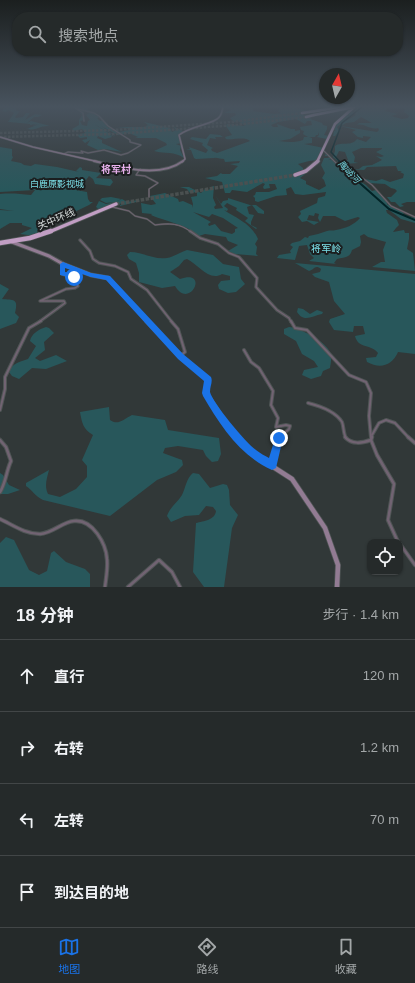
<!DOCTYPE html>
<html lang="zh">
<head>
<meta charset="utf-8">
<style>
	body { margin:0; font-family:Helvetica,"Noto Sans SC",sans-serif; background:#2d3232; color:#f1f3f6 }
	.controls { position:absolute; right:12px; bottom:12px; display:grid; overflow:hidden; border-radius:8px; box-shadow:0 1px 3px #0004 }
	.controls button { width:36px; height:36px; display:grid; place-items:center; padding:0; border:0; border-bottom:1px solid #424647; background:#252a2a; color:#f1f3f6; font:20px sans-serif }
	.compass { position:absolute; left:319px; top:68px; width:36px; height:36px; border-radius:50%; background:#252a2a; box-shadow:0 1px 3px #0004; rotate:8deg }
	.stop { position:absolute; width:12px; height:12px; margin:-9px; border:3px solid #1a73e8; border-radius:50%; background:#fff }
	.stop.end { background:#1a73e8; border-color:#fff; box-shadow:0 1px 4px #0008 }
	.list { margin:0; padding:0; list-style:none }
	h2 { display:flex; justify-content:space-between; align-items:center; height:52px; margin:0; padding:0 16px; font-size:17px }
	h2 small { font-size:13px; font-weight:400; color:#a3a7a8 }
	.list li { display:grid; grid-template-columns:26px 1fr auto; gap:12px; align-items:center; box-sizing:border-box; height:72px; padding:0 16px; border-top:1px solid #424647 }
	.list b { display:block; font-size:15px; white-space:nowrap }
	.list em { font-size:13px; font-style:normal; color:#a3a7a8 }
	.icon { flex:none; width:22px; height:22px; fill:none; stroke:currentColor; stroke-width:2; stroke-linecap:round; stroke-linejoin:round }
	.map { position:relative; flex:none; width:415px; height:587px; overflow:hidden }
	.search { position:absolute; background:#252a2a; box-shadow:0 1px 3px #0004; left:12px; right:12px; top:12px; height:44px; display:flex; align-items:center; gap:10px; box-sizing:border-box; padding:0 14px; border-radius:16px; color:#a3a7a8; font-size:15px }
	.sheet { height:340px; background:#252a2a }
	nav { display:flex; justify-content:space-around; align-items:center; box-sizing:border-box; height:56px; border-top:1px solid #424647; background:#252a2a; font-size:11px; color:#a3a7a8 }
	nav a { display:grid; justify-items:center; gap:2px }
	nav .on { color:#1a73e8 }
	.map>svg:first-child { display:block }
</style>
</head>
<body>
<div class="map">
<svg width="415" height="587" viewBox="0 0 415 587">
	<rect width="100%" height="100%" fill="#313838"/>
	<g fill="#28575b" fill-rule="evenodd">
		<path d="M 5,107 L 14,107 L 17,111 L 20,111 L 15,117 L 16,118 L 23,117 L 26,113 L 30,113 L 25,120 L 35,114 L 42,115 L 38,117 L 34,117 L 27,123 L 31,121 L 50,126 C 40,125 36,131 27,129 L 39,124 L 32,126 L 36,124 L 30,125 L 30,124 C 29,124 10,122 8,122 L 14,113 L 8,110 L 6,112 L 2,111 Z"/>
		<path d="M 75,107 L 90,108 L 87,109 L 90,111 L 89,111 L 100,117 L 97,118 L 100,121 L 103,120 L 108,124 L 107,126 L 109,128 L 112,128 L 119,132 L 129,130 L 127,128 L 117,127 L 146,127 L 146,126 L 148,125 L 144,122 L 170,128 L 172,132 L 176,130 L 174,127 L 183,131 L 179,135 L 182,143 L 176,144 L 181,146 L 180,150 L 184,158 C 174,151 166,154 154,151 L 167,145 L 166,143 L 156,138 L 135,138 L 138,137 L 129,133 L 118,135 L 101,126 L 117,137 L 94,124 L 115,137 L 110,135 L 112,137 L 105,139 L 98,136 L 97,138 L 102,140 L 102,143 L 122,152 L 105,149 L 98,150 L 87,145 L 90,140 L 85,143 L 82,140 L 87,139 L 87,137 L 80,138 L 77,135 L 85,133 L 82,129 L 74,131 L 72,129 L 79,125 L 79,120 L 82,115 L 80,113 L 82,113 L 84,120 L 80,121 L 82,125 L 87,126 L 88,121 L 90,120 L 86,115 L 89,113 L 83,110 L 84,112 L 82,112 Z"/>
		<path d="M 224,107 L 260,107 L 254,108 L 253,111 L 275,114 L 281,113 L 278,111 L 280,110 L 278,109 L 281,107 L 293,107 L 308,111 L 307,113 L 301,112 L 302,114 L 311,118 L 310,119 L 322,123 L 323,125 L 327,126 L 327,129 L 324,135 L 329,136 L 327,139 L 317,137 L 319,135 L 318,132 L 318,135 L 316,135 L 315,137 L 309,137 L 312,138 L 312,143 L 304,144 L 324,148 L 317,160 L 309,161 L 298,164 L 303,168 L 303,171 L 313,167 L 313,168 L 300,178 L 306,181 L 306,184 L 319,190 L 326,186 L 324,180 L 322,178 L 325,173 L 321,165 L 324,158 L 329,158 L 328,156 L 325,156 L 326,153 L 332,159 L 328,160 L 333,160 L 344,171 L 366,185 L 372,191 L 376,190 L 387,202 L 387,205 L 388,204 L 404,213 L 402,215 L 415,218 L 415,223 L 401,219 L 389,210 L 386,210 L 387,213 L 397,220 L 399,225 L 396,228 L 393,232 L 404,230 L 405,233 L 409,233 L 409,239 L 407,249 L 413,253 L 415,271 L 372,267 L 381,262 L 385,262 L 383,250 L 386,242 L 368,237 L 364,234 L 360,236 L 361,242 L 360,246 L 352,250 C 350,258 345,257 337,259 L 334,263 L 336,264 L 309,261 L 314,258 L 310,254 L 307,245 L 299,246 L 295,260 L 277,258 L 279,255 L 291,253 L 290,251 L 293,247 L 290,245 L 292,243 L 300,241 L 305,237 L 308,238 L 309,236 C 315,235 321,233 327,231 C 330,230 333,231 336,230 C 346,228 354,225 360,218 L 358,217 L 345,221 L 335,216 L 323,216 L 320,222 L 318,218 L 319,214 L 315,213 L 314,216 L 309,215 L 307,220 L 319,222 L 314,225 L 307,221 L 302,222 L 298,217 L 301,214 L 300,211 L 317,203 L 318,198 L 325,196 L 326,192 L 303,195 L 295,194 L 291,187 L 286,189 L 287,195 L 276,196 L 258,202 L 255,201 L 255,198 L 253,196 L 255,195 L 256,192 L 269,192 L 277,189 L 275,184 L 269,184 L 270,188 L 264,189 L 263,187 L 265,184 L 263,183 L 247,192 L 232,190 L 230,193 L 225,193 L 222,182 L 205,178 L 217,176 L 221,173 L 222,174 L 230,174 L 238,166 L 230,164 L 239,163 L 240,161 L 225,162 L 224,159 C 220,159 217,157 214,158 C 207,158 202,159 196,159 L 194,158 L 191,150 L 186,149 L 190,149 L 189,147 L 206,153 L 208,150 L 202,145 L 203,143 L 190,139 L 192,137 L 206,139 L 210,134 L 220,135 L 223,137 L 215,137 L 216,139 L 210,138 L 207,145 L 213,148 L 211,149 L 212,151 L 217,153 L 250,141 C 245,136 234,140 226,139 L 225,137 L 232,135 L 226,126 L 227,124 L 245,126 L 238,121 L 234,122 L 230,118 L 236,115 L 235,113 L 224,113 L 231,110 ZM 296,119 L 305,124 L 307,121 L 311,121 L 312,125 L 300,127 L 301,130 L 304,131 L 303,134 L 308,137 L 304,137 L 303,140 C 295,143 287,142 279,141 L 290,139 L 300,133 L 300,130 L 295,131 L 295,129 L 291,129 L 277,124 L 278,127 L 273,127 L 271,125 L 278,122 Z"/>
		<path d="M 358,107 L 415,107 L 415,202 L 407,202 L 401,204 L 404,206 L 400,207 L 395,202 L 391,202 L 387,197 L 391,197 L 397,191 L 395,189 L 391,188 L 385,184 L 369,183 L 364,179 L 376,181 L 382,179 L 390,182 L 403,178 L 404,174 L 400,172 L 402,171 L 398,171 L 396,166 L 367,167 L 364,170 L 347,169 L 359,169 L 363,166 L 372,165 L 382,160 L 376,156 L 381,157 L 384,156 L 376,152 L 382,149 L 382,148 L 361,148 L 352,152 L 355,157 L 354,162 L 358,163 L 344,164 L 343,161 L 348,160 L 345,152 L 339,151 L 336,157 L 338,161 L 333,157 L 335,151 L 335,146 C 342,141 351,147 357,139 L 366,142 L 371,137 L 363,136 L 363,138 L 358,137 L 352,132 L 356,130 L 340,126 L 343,122 L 337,127 L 339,131 L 335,136 L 333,136 L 334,131 L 336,131 L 334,130 L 337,124 L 347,115 L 351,116 L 347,114 L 352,111 L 354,113 L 352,116 L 344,122 L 356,115 L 354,111 ZM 395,108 L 405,109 L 404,112 L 409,116 L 408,118 L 402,119 L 391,116 L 398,114 L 385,111 L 387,109 ZM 361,117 L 372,123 L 359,123 L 356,126 C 362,121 370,131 378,128 L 379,130 L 377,132 L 341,126 L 346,123 L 354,122 Z"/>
		<path d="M 0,147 L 12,149 L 12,156 L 13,157 L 11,161 L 21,163 L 24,165 L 31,166 L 35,164 L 57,167 L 79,172 L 76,171 L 80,167 L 82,168 L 82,170 L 101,173 L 96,178 L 111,179 L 113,182 L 110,186 L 95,184 L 93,179 L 89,176 L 81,187 L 77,185 L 76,190 L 87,192 L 88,199 L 90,202 L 93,202 L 89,205 L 54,222 L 47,223 L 44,222 L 39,226 L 37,232 L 40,233 L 35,236 L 20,234 L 32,228 L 22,225 L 22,223 L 10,223 L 0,229 L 0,210 L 14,211 L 0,209 L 0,194 C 12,193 20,194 31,195 L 35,190 L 0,192 Z"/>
		<path d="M 214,186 L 213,198 L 216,205 L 214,207 L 215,209 L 223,208 L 215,195 L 221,204 L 223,201 L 228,200 L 228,198 L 250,205 L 256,205 L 264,211 L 264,214 L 258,213 L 252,205 L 247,207 L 249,214 L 254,215 L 251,222 L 251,225 L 257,228 L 256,229 L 245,221 L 248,218 L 236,210 L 237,208 L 227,203 L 224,206 L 228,209 L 227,211 L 224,210 C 236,218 252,224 258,239 L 255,244 L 257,247 L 256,254 L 258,256 L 235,254 L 228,251 L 238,245 L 228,241 L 226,237 L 205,234 L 199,236 C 183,223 170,223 151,215 L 152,214 L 142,213 L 141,203 L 151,205 L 156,204 L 150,196 L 165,193 L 178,199 L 179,202 L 183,201 L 192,205 L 192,208 L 193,204 L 191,197 L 197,196 L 197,192 L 190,193 L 187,189 L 180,187 L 189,187 L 201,193 L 205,189 L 209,190 L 211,187 ZM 193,212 L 209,217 L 212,214 L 223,218 L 238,228 L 235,229 L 235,232 L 232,234 L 221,231 L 215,224 L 209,226 L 208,224 L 211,222 Z"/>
		<polygon points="111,197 121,199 115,202 122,199 127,202 138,200 140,201 120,206 120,205 124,204 123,203 99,210 96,208 99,209 96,207 99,201 106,204 115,202 106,203 100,200 102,198"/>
		<path d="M 187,250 L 213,255 L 223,264 L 239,267 L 241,279 L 245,284 L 236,292 L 228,293 L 219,289 L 218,285 L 221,281 L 230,280 L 230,276 L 222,274 C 209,282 198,264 187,259 L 184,260 L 179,266 L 170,272 L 180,279 C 210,268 190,311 175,286 L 162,288 L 139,282 L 139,273 L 136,263 L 129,259 L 127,255 L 130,252 C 142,252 154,260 167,258 C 173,257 181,252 187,250 Z"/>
		<path d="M 295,263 L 415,274 L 415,354 L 398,352 C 392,366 380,369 367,362 L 366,358 L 376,357 L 378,353 C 372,344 358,349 355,336 L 365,334 L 363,326 L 354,326 L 353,332 L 334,330 L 329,322 L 330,319 L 345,314 L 334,301 L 329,282 L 315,277 L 312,274 L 320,272 L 321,269 C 315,264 314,270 309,271 Z"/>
		<path d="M 0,284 L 9,289 L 2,299 C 13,300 19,298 15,313 L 19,317 L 16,323 L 0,329 Z"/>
		<path d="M 298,308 L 303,309 L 310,314 L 317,310 L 323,312 L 322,314 C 312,316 304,323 297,312 Z"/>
		<path d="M 46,327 L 49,328 L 54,333 L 44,342 L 45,350 L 35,358 L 40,361 L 56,355 L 67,361 L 46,369 L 32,368 L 19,379 L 12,376 L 9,372 C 12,363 20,362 28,359 L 36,346 L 30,341 C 31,334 39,329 46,327 Z"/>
		<path d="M 289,327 C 300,328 325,341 330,352 C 332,357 331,362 330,368 L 323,371 L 321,376 L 311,379 L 302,375 L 304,370 L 318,367 L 314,361 L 302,354 L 296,341 L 284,334 L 284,329 Z"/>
		<path d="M 109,407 L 110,420 C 118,426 124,419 132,415 L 165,420 L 168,430 L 219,438 L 221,454 L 218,461 L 212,462 L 206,456 L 203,450 L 178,446 L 165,448 L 163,453 L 182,460 L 183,465 L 176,472 L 157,480 L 110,516 L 43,500 C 34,495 33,491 26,486 L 26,483 L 49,470 C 47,478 44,486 48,494 L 60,497 L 76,489 L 87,477 L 87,466 L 82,460 L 93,435 C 83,429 82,423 80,412 Z"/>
		<polygon points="0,473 3,475 9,485 20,490 8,494 0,494"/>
		<path d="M 193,473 L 199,474 L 210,488 L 223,484 L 227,485 L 229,490 L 230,505 L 238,515 L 232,528 L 224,587 L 204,587 L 193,572 L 196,523 C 204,521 215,520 216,511 L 213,507 L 206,506 L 199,515 L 185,516 L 171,522 L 167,516 C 170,507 177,503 182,495 C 186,487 186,479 193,473 Z"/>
		<polygon points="6,537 14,540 29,570 39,575 47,571 51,553 54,551 66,562 85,569 90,574 90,587 0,587 0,543"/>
	</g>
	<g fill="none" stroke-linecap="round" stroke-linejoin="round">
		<polyline stroke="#012326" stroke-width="1.5" points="340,162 331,152 342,123 362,107"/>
		<polyline stroke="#012326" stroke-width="2" points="339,161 354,178 389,209 415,220"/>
		<g stroke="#4a5050" stroke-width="2.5" stroke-dasharray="2.5 1.5" stroke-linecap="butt">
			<polyline points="0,133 114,130 232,122 302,113"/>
			<polyline points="0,137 115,134 235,125 306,117"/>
		</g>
		<polyline stroke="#4a5050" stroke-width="3.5" stroke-dasharray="3.5 1.5" stroke-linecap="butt" points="116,204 295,175"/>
		<g stroke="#4f5555" stroke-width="2">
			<g id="street-far3">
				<polyline points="74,107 83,113 84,121"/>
				<polyline points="324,151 338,165 345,165 372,185 391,206 415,217"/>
				<polyline points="64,154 68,152 83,153 81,151 88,153 104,150 121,155 128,153 141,145 130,142 130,140 108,126 99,116 94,113 78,109"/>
				<polyline points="140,169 136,175 145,176 158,183 149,189 149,197"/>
				<path d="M 112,207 L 129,211 L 135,216 L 147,219 L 155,225 C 169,223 180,223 191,232"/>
			</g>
		</g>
		<g stroke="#4f5555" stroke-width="3.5">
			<g id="street-far2">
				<polyline points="190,231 200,238 218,244 229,253 239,257 257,278 256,287 277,310 289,318 291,322"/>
				<polyline points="80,240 90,251 93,259 99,263 115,266 128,272 131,279 147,290 172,322"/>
				<polyline points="39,322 65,303 64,301 40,301 66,289 75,288 78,286 73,277 62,274 63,264"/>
			</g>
		</g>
		<g stroke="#4f5555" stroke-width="4">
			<g id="street-far1">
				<polyline points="171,321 178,329 185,352 180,356"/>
				<polyline points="291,321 295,328 307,330 349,375 366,382 371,393 369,416 371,438"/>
				<polyline points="244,350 251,362 259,368 273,391 271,405 278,418 276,427 286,425 290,426 289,429 279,438"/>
				<path d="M 308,403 C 320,406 335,411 342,422 C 344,427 343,433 346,438"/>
				<polyline points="0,410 5,389 5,377 29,328 41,321"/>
				<polyline points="372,435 379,423 386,420 395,423 409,438"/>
			</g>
		</g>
		<g stroke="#4f5555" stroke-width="4.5">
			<g id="street">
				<path d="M 345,437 C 352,445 362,443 371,440"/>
				<polyline points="372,437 371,440 377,455 394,484 388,520 398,542"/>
				<polyline points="408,437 415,443"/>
				<path d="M 0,440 L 6,447 L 11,461 C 6,472 6,482 0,492"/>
				<polyline points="272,464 281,437"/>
				<path d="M 0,519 C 13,525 25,534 40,534 C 53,533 62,522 74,521 C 93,519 106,544 107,559 C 108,569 106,578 105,587"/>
				<polyline points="400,544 415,565"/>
				<polyline points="128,587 159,560 172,572 180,587"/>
			</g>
		</g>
		<g stroke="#4f5555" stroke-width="2.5">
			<g id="secondary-far4">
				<polyline points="0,137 33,147 99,162"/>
				<path d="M 182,162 L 185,159 L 179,135 C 190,126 216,124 220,116 C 222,114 222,110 223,107"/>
			</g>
		</g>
		<g stroke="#4f5555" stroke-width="3.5">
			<path id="secondary-far3" d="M 94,161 C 120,167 159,179 183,161"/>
		</g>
		<g stroke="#4f5555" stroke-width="5">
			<polyline id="secondary-far2" points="12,242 49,256 63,264 91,275 108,278 148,322"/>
		</g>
		<g stroke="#4f5555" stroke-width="5.5">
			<polyline id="secondary-far1" points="147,321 180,356 208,379 206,393 230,430 237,438"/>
		</g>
		<g stroke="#4f5555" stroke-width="6">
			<polyline id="secondary" points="236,437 253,454 292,479 325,528 338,565 337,587"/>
		</g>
		<g stroke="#4f5555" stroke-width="3.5">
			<g id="highway-far2">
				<polyline points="302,113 343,107"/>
				<polyline points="306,117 314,115"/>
				<polyline points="317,162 335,124 354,107"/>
			</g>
		</g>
		<g stroke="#4f5555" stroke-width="5">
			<g id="highway-far1">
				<polyline points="295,175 306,171 318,161"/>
				<polyline points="49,232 116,204"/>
			</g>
		</g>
		<g stroke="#4f5555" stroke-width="6">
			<polyline id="highway" points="0,243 30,238 51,231"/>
		</g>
		<use href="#street-far3" stroke="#716372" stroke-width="1"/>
		<use href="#street-far2" stroke="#716372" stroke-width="1.5"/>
		<use href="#street-far1" stroke="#716372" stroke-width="2"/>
		<use href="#street" stroke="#716372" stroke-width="2.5"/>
		<use href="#secondary-far4" stroke="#927b93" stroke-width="1.5"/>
		<use href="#secondary-far3" stroke="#927b93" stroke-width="2"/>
		<use href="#secondary-far2" stroke="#927b93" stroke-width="3"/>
		<use href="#secondary-far1" stroke="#927b93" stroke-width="3.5"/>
		<use href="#secondary" stroke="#927b93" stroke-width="4.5"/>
		<use href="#highway-far2" stroke="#c19ec4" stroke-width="2.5"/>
		<use href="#highway-far1" stroke="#c19ec4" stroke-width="3.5"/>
		<use href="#highway" stroke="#c19ec4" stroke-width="4.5"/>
		<g stroke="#4f5555" stroke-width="3.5" stroke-linecap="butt">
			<polyline id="highway-bridge" points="314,115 354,107"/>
		</g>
		<use href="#highway-bridge" stroke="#c19ec4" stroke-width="2.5"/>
	</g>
	<linearGradient id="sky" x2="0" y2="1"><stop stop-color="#1b1f1f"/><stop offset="0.56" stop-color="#48535e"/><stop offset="1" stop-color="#48535e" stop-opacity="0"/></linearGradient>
	<rect width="415" height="190" fill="url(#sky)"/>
	<path fill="#1a73e8" d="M 63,262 L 91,273 L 110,276 L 183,354 L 211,377 C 213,382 210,386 210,392 C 212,402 246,443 256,450 C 260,453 265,456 269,458 L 276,435 L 279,434 L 282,435 L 283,438 L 276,468 L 272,470 C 240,456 220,425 203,396 L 202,393 L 204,381 L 178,359 L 106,280 L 91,277 L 65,268 L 65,272 L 72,273 L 77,276 L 77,279 L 60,275 L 60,264 Z"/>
	<g text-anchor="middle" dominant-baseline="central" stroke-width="4" stroke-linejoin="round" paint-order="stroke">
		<g font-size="9" font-style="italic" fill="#77dce5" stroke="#1b1e1f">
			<text transform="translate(349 172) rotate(47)">陶峪河</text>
		</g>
		<g font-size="9" fill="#7ce1ea" stroke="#1b1e1f">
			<text x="57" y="184">白鹿原影视城</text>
		</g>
		<g font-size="10" font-weight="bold" fill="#e6afea" stroke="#1b1e1f">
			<text x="116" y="169">将军村</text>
		</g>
		<g font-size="10" fill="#d6dbdb" stroke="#1b1e1f">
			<text transform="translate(56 219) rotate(-23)">关中环线</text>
		</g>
		<g font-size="10" fill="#7ce1ea" stroke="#1b1e1f">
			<text x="326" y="248">将军岭</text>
		</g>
	</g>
</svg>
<div class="controls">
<button><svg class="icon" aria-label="locate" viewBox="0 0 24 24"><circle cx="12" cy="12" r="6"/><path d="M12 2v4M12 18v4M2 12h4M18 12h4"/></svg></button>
</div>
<svg class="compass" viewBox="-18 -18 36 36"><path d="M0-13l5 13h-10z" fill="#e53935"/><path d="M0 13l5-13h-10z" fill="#a3a7a8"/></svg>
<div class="stop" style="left:74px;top:277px"></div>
<div class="stop end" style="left:279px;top:438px"></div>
<div class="search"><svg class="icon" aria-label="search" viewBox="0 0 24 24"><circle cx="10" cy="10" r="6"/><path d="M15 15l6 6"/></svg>搜索地点</div>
</div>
<section class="sheet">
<h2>18 分钟<small>步行 · 1.4 km</small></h2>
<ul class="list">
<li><svg class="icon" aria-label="ahead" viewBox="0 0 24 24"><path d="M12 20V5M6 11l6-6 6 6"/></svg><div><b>直行</b></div><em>120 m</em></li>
<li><svg class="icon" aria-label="right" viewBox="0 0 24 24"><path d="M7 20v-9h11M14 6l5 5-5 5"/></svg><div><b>右转</b></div><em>1.2 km</em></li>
<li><svg class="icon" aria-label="left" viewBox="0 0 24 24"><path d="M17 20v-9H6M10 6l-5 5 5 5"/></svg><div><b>左转</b></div><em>70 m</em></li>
<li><svg class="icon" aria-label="arrive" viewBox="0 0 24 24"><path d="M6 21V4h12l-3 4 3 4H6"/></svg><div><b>到达目的地</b></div></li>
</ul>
</section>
<nav>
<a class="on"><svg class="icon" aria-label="map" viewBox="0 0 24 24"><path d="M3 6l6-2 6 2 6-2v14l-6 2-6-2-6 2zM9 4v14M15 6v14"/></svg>地图</a>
<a><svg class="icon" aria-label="directions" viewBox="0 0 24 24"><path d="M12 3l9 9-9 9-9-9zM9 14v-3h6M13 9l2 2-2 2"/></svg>路线</a>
<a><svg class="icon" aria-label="saved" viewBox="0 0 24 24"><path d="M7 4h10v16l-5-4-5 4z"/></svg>收藏</a>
</nav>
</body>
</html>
